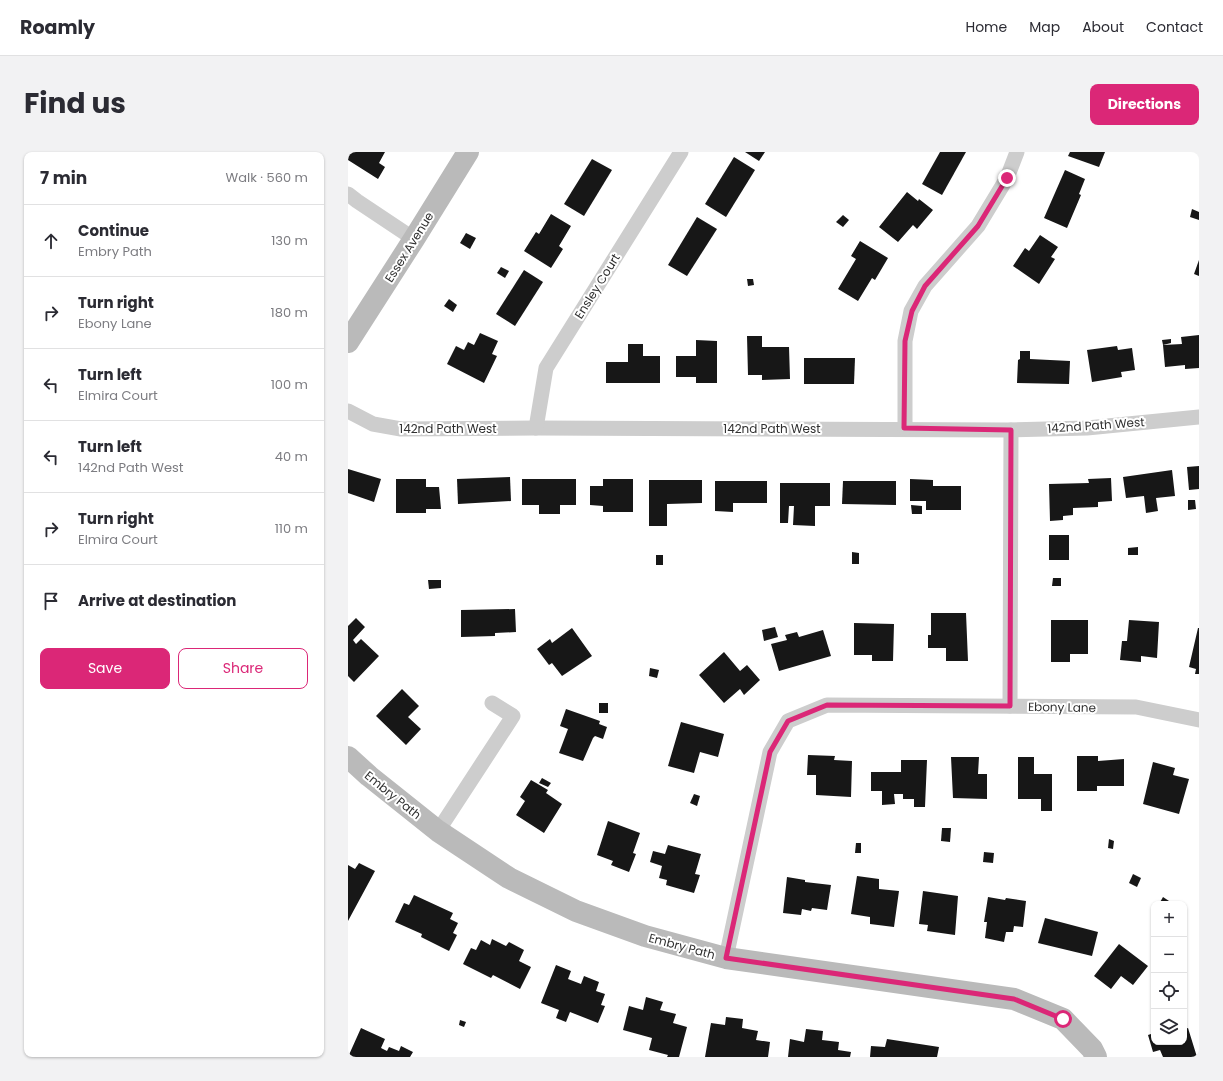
<!DOCTYPE html>
<html lang="en">
<head>
<meta charset="utf-8">
<style>
	body { margin:0; font-family:Poppins,sans-serif; background:#f2f2f3; color:#2b2b33 }
	.controls { position:absolute; right:12px; bottom:12px; display:grid; overflow:hidden; border-radius:8px; box-shadow:0 1px 3px #0004 }
	.controls button { width:36px; height:36px; display:grid; place-items:center; padding:0; border:0; border-bottom:1px solid #e1e1e2; background:#fff; color:#2b2b33; font:20px sans-serif }
	.stop { position:absolute; width:12px; height:12px; margin:-9px; border:3px solid #db2777; border-radius:50%; background:#fff }
	.stop.end { background:#db2777; border-color:#fff; box-shadow:0 1px 4px #0008 }
	.list { margin:0; padding:0; list-style:none }
	h2 { display:flex; justify-content:space-between; align-items:center; height:52px; margin:0; padding:0 16px; font-size:17px }
	h2 small { font-size:13px; font-weight:400; color:#7c7c81 }
	.list li { display:grid; grid-template-columns:26px 1fr auto; gap:12px; align-items:center; box-sizing:border-box; height:72px; padding:0 16px; border-top:1px solid #e1e1e2 }
	.list b { display:block; font-size:15px; white-space:nowrap }
	.list p { margin:0; font-size:13px; white-space:nowrap; color:#7c7c81 }
	.list em { font-size:13px; font-style:normal; color:#7c7c81 }
	.actions { display:flex; gap:8px; padding:12px 16px }
	.actions a { flex:1; padding:9px 0; border:1px solid #db2777; border-radius:8px; text-align:center; font-size:14px; color:#db2777 }
	.actions .main { background:#db2777; color:#fff }
	.icon { flex:none; width:22px; height:22px; fill:none; stroke:currentColor; stroke-width:2; stroke-linecap:round; stroke-linejoin:round }
	.map { position:relative; flex:none; width:851px; height:905px; overflow:hidden; border-radius:8px }
	header { display:flex; align-items:center; gap:24px; box-sizing:border-box; height:56px; padding:0 20px; background:#fff; border-bottom:1px solid #e1e1e2 }
	header strong { font-size:19px }
	nav { display:flex; gap:22px; margin-inline-start:auto; font-size:14px }
	.intro { display:flex; align-items:center; justify-content:space-between; box-sizing:border-box; height:96px; padding:0 24px }
	h1 { margin:0; font-size:28px }
	.button { padding:10px 18px; border-radius:8px; background:#db2777; color:#fff; font-size:14px; font-weight:700 }
	main { display:flex; gap:24px; padding:0 24px }
	aside { flex:1; background:#fff; border-radius:8px; box-shadow:0 1px 3px #0004 }
	.map>svg:first-child { display:block }
</style>
</head>
<body>
<header>
<strong>Roamly</strong>
<nav><a>Home</a><a>Map</a><a>About</a><a>Contact</a></nav>
</header>
<div class="intro"><h1>Find us</h1><a class="button">Directions</a></div>
<main>
<aside>
<h2>7 min<small>Walk · 560 m</small></h2>
<ul class="list">
<li><svg class="icon" aria-label="ahead" viewBox="0 0 24 24"><path d="M12 20V5M6 11l6-6 6 6"/></svg><div><b>Continue</b><p>Embry Path</p></div><em>130 m</em></li>
<li><svg class="icon" aria-label="right" viewBox="0 0 24 24"><path d="M7 20v-9h11M14 6l5 5-5 5"/></svg><div><b>Turn right</b><p>Ebony Lane</p></div><em>180 m</em></li>
<li><svg class="icon" aria-label="left" viewBox="0 0 24 24"><path d="M17 20v-9H6M10 6l-5 5 5 5"/></svg><div><b>Turn left</b><p>Elmira Court</p></div><em>100 m</em></li>
<li><svg class="icon" aria-label="left" viewBox="0 0 24 24"><path d="M17 20v-9H6M10 6l-5 5 5 5"/></svg><div><b>Turn left</b><p>142nd Path West</p></div><em>40 m</em></li>
<li><svg class="icon" aria-label="right" viewBox="0 0 24 24"><path d="M7 20v-9h11M14 6l5 5-5 5"/></svg><div><b>Turn right</b><p>Elmira Court</p></div><em>110 m</em></li>
<li><svg class="icon" aria-label="arrive" viewBox="0 0 24 24"><path d="M6 21V4h12l-3 4 3 4H6"/></svg><div><b>Arrive at destination</b></div></li>
</ul>
<div class="actions"><a class="main">Save</a><a>Share</a></div>
</aside>
<div class="map">
<svg width="851" height="905" viewBox="0 0 851 905">
	<rect width="100%" height="100%" fill="#fff"/>
	<g fill="#171717">
		<polygon points="1,0 37,0 31,11 37,15 30,27 0,8"/>
		<polygon points="397,0 417,0 411,9"/>
		<polygon points="592,0 618,0 594,43 574,32"/>
		<polygon points="722,0 757,0 751,15 720,4"/>
		<polygon points="386,5 407,18 378,65 357,52"/>
		<polygon points="244,7 264,18 236,64 216,52"/>
		<polygon points="717,18 737,27 731,42 733,43 719,76 696,66"/>
		<polygon points="559,40 570,49 571,47 585,58 569,77 565,73 550,90 531,75"/>
		<polygon points="844,57 851,60 851,68 842,65"/>
		<polygon points="203,62 223,74 211,94 215,97 203,116 176,99 188,80 191,82"/>
		<polygon points="495,63 501,68 495,75 488,70"/>
		<polygon points="349,65 369,77 339,124 320,113"/>
		<polygon points="118,81 128,86 122,97 112,91"/>
		<polygon points="692,83 710,95 703,105 707,107 691,132 665,114 677,96 681,99"/>
		<polygon points="512,89 540,106 527,128 524,126 510,149 490,137 508,107 503,104"/>
		<polygon points="851,108 851,124 846,122"/>
		<polygon points="153,115 161,119 157,126 149,121"/>
		<polygon points="176,118 195,130 167,174 148,162"/>
		<polygon points="399,127 405,127 406,133 400,134"/>
		<polygon points="101,147 109,153 105,160 96,154"/>
		<polygon points="132,181 150,189 144,202 149,204 136,231 99,212 108,194 116,198 120,190 126,193"/>
		<polygon points="851,183 851,216 837,217 837,213 817,215 815,193 834,192 833,185"/>
		<polygon points="399,184 414,184 414,195 441,195 442,227 414,228 414,223 400,223"/>
		<polygon points="823,187 823,191 815,193 814,188"/>
		<polygon points="348,188 369,189 369,231 348,231 348,225 328,225 328,204 348,204"/>
		<polygon points="280,192 295,192 295,204 312,204 312,231 258,231 258,210 280,210"/>
		<polygon points="769,194 770,198 784,196 787,218 773,220 774,225 744,230 739,198"/>
		<polygon points="672,199 682,199 682,207 722,209 721,232 669,231 670,208 672,207"/>
		<polygon points="456,206 507,206 506,232 456,232"/>
		<polygon points="851,314 851,337 841,338 839,315"/>
		<polygon points="0,317 33,327 26,350 0,341"/>
		<polygon points="824,318 827,344 808,346 810,359 798,361 796,344 778,346 775,325"/>
		<polygon points="162,325 163,349 110,352 109,327"/>
		<polygon points="763,326 764,349 750,350 750,355 725,356 725,363 715,364 715,368 702,369 701,332 741,331 740,327"/>
		<polygon points="48,327 78,327 78,335 91,335 93,357 78,357 78,361 48,361"/>
		<polygon points="174,327 228,327 228,353 212,353 212,362 191,362 191,353 174,353"/>
		<polygon points="255,327 285,327 285,360 255,360 255,354 242,353 242,334 255,334"/>
		<polygon points="562,327 585,328 585,334 613,334 613,358 578,358 578,349 562,349"/>
		<polygon points="301,328 354,328 354,351 319,352 319,374 301,374"/>
		<polygon points="367,329 419,329 419,351 385,351 385,360 367,359"/>
		<polygon points="495,329 548,329 548,353 494,352"/>
		<polygon points="432,331 482,331 482,354 467,354 467,374 445,373 446,354 441,354 440,371 432,371"/>
		<polygon points="840,348 847,348 848,357 840,358"/>
		<polygon points="563,353 574,354 574,362 564,362"/>
		<rect x="701" y="383" width="20" height="25"/>
		<polygon points="790,395 790,403 780,403 780,396"/>
		<polygon points="504,400 511,401 511,412 504,412"/>
		<rect x="308" y="403" width="7" height="10"/>
		<polygon points="705,426 713,426 713,434 704,434"/>
		<polygon points="80,428 93,428 93,436 81,437"/>
		<polygon points="167,457 168,480 147,481 147,484 113,485 113,458"/>
		<polygon points="583,461 618,461 620,509 598,509 598,496 580,496 580,483 583,483"/>
		<polygon points="8,466 17,475 5,488 8,492 13,487 31,504 6,530 0,524 0,474"/>
		<polygon points="703,468 740,468 740,502 722,502 722,510 703,510"/>
		<polygon points="781,468 811,470 809,506 793,504 793,510 772,508 774,489 779,489"/>
		<polygon points="506,471 546,472 545,509 524,509 524,503 506,503"/>
		<polygon points="427,475 430,485 416,489 414,478"/>
		<polygon points="224,476 244,504 214,524 204,511 201,513 189,497 202,487 204,491"/>
		<polygon points="850,476 851,476 851,522 847,522 848,517 841,515"/>
		<polygon points="475,478 483,504 431,519 423,492 439,488 437,483 449,480 451,485"/>
		<polygon points="376,500 392,519 399,513 412,528 396,543 392,537 376,551 351,523"/>
		<polygon points="302,516 311,518 309,526 301,524"/>
		<polygon points="54,537 71,554 60,565 73,577 58,593 28,564"/>
		<rect x="251" y="551" width="9" height="10"/>
		<polygon points="218,557 252,569 251,572 259,575 255,587 247,584 245,586 235,609 211,601 220,577 212,574"/>
		<polygon points="333,570 376,582 370,605 352,600 346,621 320,614"/>
		<polygon points="460,603 487,604 486,608 504,609 503,645 468,643 468,623 459,623"/>
		<polygon points="729,604 750,604 750,609 776,607 776,634 749,634 749,639 729,639"/>
		<polygon points="603,605 631,605 630,622 639,622 639,647 605,646"/>
		<polygon points="670,605 686,605 686,622 704,622 704,659 693,659 693,647 670,647"/>
		<polygon points="553,608 579,608 577,655 566,655 566,647 555,647 555,642 546,642 547,652 534,653 534,639 523,639 523,620 553,620"/>
		<polygon points="805,610 827,616 825,623 841,627 831,662 795,652"/>
		<polygon points="194,626 203,631 200,635 191,631"/>
		<polygon points="183,628 200,638 198,641 214,652 196,681 168,663 177,649 172,645"/>
		<polygon points="346,642 352,644 349,654 342,651"/>
		<polygon points="260,669 292,681 285,701 288,702 281,720 263,713 265,709 249,703"/>
		<polygon points="594,676 603,676 602,690 593,689"/>
		<polygon points="761,687 766,689 765,697 760,696"/>
		<polygon points="508,691 513,691 513,701 507,701"/>
		<polygon points="320,693 353,702 347,722 352,723 346,741 318,733 319,728 311,726 314,714 302,710 305,699 317,702"/>
		<polygon points="636,700 646,701 645,711 635,710"/>
		<polygon points="11,711 27,719 0,769 0,713 7,717"/>
		<polygon points="785,722 793,726 789,735 781,731"/>
		<polygon points="509,724 531,727 531,737 551,739 546,775 522,772 522,765 503,762"/>
		<polygon points="439,725 457,728 457,730 483,733 479,758 464,756 463,759 454,757 453,763 435,761"/>
		<polygon points="575,739 610,744 607,783 579,779 580,773 571,772"/>
		<polygon points="66,743 105,761 102,767 110,771 105,781 109,783 101,799 73,785 74,782 47,770 56,751 61,753"/>
		<polygon points="640,745 657,748 658,746 678,749 675,775 666,774 665,780 658,780 656,790 637,786 639,770 636,770"/>
		<polygon points="815,745 821,749 819,752 811,752"/>
		<polygon points="697,766 750,780 744,804 690,791"/>
		<polygon points="144,787 158,794 161,790 176,798 171,809 183,815 172,837 145,823 143,826 115,812 123,796 128,798 133,788 142,793"/>
		<polygon points="771,792 800,814 785,833 773,824 763,837 746,824"/>
		<polygon points="208,813 223,819 220,827 233,832 236,824 251,830 248,839 257,842 253,853 257,854 250,871 222,860 218,870 208,866 211,858 193,851"/>
		<polygon points="298,845 315,850 312,858 328,862 325,871 339,875 331,905 319,905 320,903 301,898 304,886 275,878 281,854 295,858"/>
		<polygon points="378,865 395,867 394,876 410,879 408,888 422,890 420,905 357,905 363,871 377,873"/>
		<polygon points="112,868 118,870 116,875 111,873"/>
		<polygon points="13,876 37,887 33,896 39,899 41,895 51,899 53,894 65,900 62,905 0,905"/>
		<polygon points="840,876 849,905 815,905 812,898 805,900 800,883 806,881 806,890 836,890 836,877"/>
		<polygon points="458,877 475,879 474,888 491,890 490,898 503,900 502,905 440,905 442,887 456,890"/>
		<polygon points="539,887 591,895 589,905 522,905 523,894 537,895"/>
	</g>
	<g fill="none" stroke-linecap="round" stroke-linejoin="round">
		<g stroke="#cdcdcd" stroke-width="15">
			<polyline points="0,42 9,49 66,87"/>
			<polyline points="0,259 25,272 53,277 188,276 663,278 739,276 851,265"/>
			<polyline points="188,276 198,216 333,0"/>
			<polyline points="557,276 557,189 563,159 577,134 630,74 659,26 669,0"/>
			<polyline points="662,554 663,278"/>
			<polyline points="90,679 165,564 144,551"/>
			<polyline points="378,806 422,600 440,569 479,553 788,555 851,568"/>
		</g>
		<g stroke="#bababa" stroke-width="22">
			<polyline points="0,190 66,87 120,0"/>
			<polyline points="0,605 21,624 90,679 161,726 228,759 297,784 378,806 666,847 715,867 744,897 748,905"/>
		</g>
	</g>
	<g fill="none" stroke-linecap="round" stroke-linejoin="round">
		<polyline stroke="#db2777" stroke-width="5" points="659,26 630,74 577,134 564,159 557,189 556,276 663,278 662,554 479,553 440,569 422,600 378,806 666,847 715,867"/>
	</g>
	<g text-anchor="middle" dominant-baseline="central" stroke-width="4" stroke-linejoin="round" paint-order="stroke">
		<g font-size="12" fill="#303030" stroke="#fff">
			<text transform="translate(61 95) rotate(-58)">Essex Avenue</text>
			<text transform="translate(249 134) rotate(-58)">Ensley Court</text>
			<text transform="translate(748 273) rotate(-4)">142nd Path West</text>
			<text x="100" y="276">142nd Path West</text>
			<text x="424" y="276">142nd Path West</text>
			<text transform="translate(714 555) rotate(1)">Ebony Lane</text>
			<text transform="translate(45 643) rotate(39)">Embry Path</text>
			<text transform="translate(334 794) rotate(15)">Embry Path</text>
		</g>
	</g>
</svg>
<div class="controls">
<button>+</button>
<button>−</button>
<button><svg class="icon" aria-label="locate" viewBox="0 0 24 24"><circle cx="12" cy="12" r="6"/><path d="M12 2v4M12 18v4M2 12h4M18 12h4"/></svg></button>
<button><svg class="icon" aria-label="layers" viewBox="0 0 24 24"><path d="M12 4l9 5-9 5-9-5zM3 14l9 5 9-5"/></svg></button>
</div>
<div class="stop" style="left:715px;top:867px"></div>
<div class="stop end" style="left:659px;top:26px"></div>
</div>
</main>
</body>
</html>
